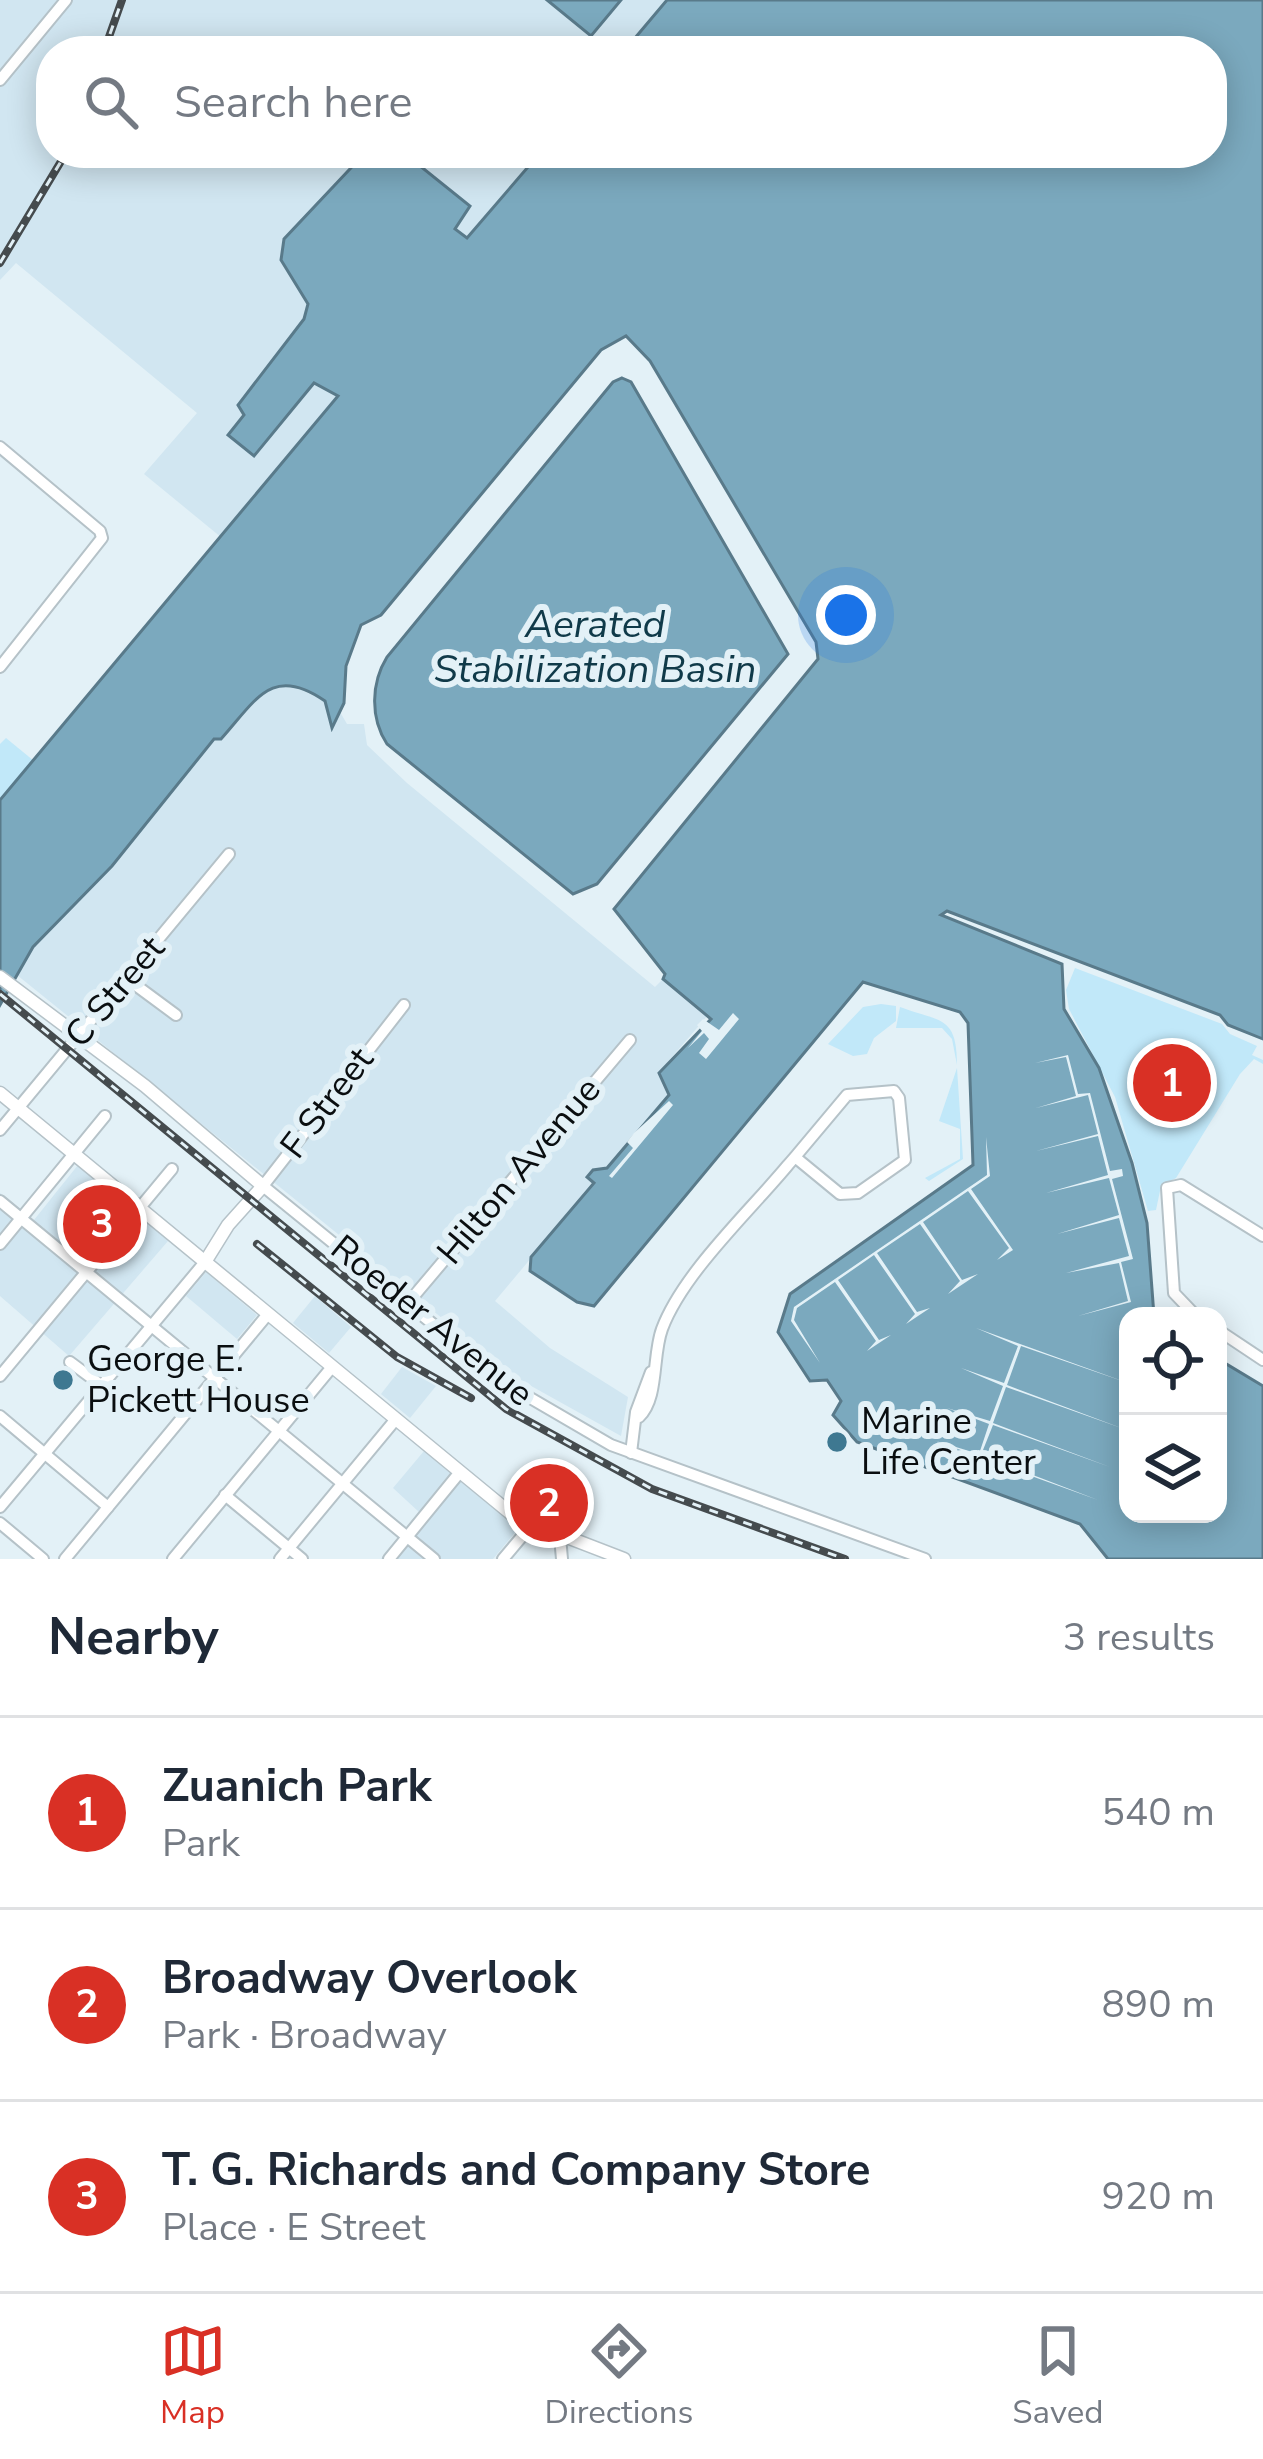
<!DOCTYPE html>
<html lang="en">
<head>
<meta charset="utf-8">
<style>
	body { margin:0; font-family:"Nunito Sans",sans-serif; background:#f2f2f3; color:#1f2937 }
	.controls { position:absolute; right:36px; bottom:36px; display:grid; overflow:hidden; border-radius:24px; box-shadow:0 6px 30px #0003 }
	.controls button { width:108px; height:108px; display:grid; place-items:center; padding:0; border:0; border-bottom:3px solid #e0e1e3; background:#fff; color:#1f2937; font:60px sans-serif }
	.you { position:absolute; left:846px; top:615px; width:42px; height:42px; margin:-30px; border:9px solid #fff; border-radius:50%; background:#1a73e8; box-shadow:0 0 0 18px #1a73e833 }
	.badge { display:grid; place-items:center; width:78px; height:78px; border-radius:50%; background:#d93025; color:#fff; font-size:39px; font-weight:700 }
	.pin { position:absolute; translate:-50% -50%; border:6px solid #fff; box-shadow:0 3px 12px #0006 }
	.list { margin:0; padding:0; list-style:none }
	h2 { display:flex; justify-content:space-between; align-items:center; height:156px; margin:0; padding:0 48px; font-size:51px }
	h2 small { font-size:39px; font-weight:400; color:#747a83 }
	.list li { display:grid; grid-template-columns:78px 1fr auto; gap:36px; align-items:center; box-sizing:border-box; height:192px; padding:0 48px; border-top:3px solid #e0e1e3 }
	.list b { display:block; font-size:45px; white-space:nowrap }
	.list p { margin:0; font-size:39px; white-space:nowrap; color:#747a83 }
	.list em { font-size:39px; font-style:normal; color:#747a83 }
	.icon { flex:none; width:66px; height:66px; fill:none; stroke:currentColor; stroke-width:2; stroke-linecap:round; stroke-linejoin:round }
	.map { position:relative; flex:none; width:1263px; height:1559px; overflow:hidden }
	.search { position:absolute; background:#fff; box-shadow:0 6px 30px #0003; left:36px; right:36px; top:36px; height:132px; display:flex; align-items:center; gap:30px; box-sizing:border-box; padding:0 42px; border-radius:48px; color:#747a83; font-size:45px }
	.sheet { height:732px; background:#fff }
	nav { display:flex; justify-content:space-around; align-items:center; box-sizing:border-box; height:168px; border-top:3px solid #e0e1e3; background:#fff; font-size:33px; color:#747a83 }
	nav a { display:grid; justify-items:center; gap:6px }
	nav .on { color:#d93025 }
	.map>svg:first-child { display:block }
</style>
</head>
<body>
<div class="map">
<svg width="1263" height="1559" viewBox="0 0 1263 1559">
	<rect width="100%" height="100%" fill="#e3f1f7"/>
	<g fill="#d1e6f1">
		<polygon points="0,0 547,0 591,36 621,0 667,0 624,51 51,51 51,153 365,153 294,227 281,260 308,304 299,331 244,414 254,456 314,383 338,395 222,538 144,474 197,413 16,263 0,280"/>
		<polygon points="404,153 540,153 467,239 455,229 470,205"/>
		<polygon points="284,682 325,701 331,728 340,712 347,724 364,724 367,745 407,783 655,987 663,979 709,1014 659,1072 669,1095 606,1168 592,1170 588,1177 595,1182 495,1301 550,1348 628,1397 621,1436 515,1377 17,975 33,947 111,866 214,739 221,738 268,688"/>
		<polygon points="78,1165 127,1206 114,1223 101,1213 92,1222 107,1236 118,1244 139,1216 168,1241 69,1356 0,1296 0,1193 34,1220"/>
		<polygon points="206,1272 257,1315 237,1339 186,1296"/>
		<polygon points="315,1296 351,1327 329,1353 293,1323"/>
		<polygon points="402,1367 436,1386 410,1418 381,1394"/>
		<polygon points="424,1451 518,1529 493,1559 381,1559 419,1512 393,1488"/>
	</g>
	<g fill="#c1e8f9">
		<polygon points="6,738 34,761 0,800 0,744"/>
		<polygon points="1075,968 1222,1024 1230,1034 1257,1046 1252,1055 1263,1060 1263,1064 1254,1059 1240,1074 1176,1178 1161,1186 1156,1210 1148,1211 1115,1097 1069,1009 1066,990"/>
		<polygon points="881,1004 896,1006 896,1021 874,1038 867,1054 853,1056 828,1044 863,1007"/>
		<path d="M 900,1007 C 940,1022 957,1015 957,1065 L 952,1039 L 942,1028 L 896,1028 Z"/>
		<polygon points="957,1068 963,1159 929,1181 925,1178 960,1159 960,1129 939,1121"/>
		<polygon points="556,1474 572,1480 574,1493 551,1523 524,1513"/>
	</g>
	<g fill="#7ba9be" stroke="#597a8a" stroke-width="3">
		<polygon points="547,0 621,0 591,36"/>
		<path d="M 667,0 L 1263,0 L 1263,1039 L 1228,1025 L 1220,1015 L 947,911 L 941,915 L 1062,964 L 1064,1009 L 1099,1068 L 1132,1163 L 1147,1223 L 1154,1316 L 1128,1316 L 1128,1514 L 1218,1514 L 1218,1359 L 1263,1386 L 1263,1559 L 1108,1559 L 1080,1524 L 857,1442 L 833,1415 L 841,1401 L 827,1380 L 810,1381 L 778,1332 L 790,1294 L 973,1165 L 968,1023 L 960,1012 L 863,982 L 594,1306 L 577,1302 L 530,1271 L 531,1257 L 594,1183 L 587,1177 L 593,1170 L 607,1168 L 669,1095 L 659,1073 L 711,1019 L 663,979 L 665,974 L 614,909 L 818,659 L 816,642 L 650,361 L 626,336 L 601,350 L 381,615 L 361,625 L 346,666 L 344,703 L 332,728 L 325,701 C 272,664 256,700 221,739 L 214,739 L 112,866 L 33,947 L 0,1005 L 0,800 L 338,396 L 314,383 L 254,456 L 228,435 L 244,415 L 238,405 L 304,319 L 308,304 L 281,260 L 284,239 L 365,153 L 404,153 L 470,206 L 455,229 L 467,238 L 540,153 L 1212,153 L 1212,51 L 624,51 Z"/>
		<path d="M 622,378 L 631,382 L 788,654 L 597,884 L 573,894 L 387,744 C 370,718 371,683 387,657 L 613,382 Z"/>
	</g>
	<g fill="#e3f1f7">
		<polygon points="733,1013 739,1019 706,1059 699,1053 709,1039 704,1033 688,1048 702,1031 697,1025 703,1019 719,1030"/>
		<polygon points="1068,1055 1078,1094 1090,1093 1110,1171 1122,1169 1123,1176 1112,1179 1133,1259 1121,1262 1131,1302 1078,1316 1128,1301 1119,1263 1066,1273 1129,1256 1119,1218 1057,1234 1119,1215 1109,1178 1046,1193 1108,1175 1098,1136 1036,1151 1098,1134 1088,1095 1036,1108 1076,1096 1066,1057 1035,1063"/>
		<polygon points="669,1101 673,1105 612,1178 609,1176 633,1148 627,1142 634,1133"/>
		<polygon points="986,1137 990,1176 971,1189 1013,1250 997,1260 1009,1248 968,1191 923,1222 962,1280 978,1274 948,1294 960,1281 920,1224 877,1253 917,1312 930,1308 906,1324 915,1314 874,1255 838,1280 879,1340 891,1335 867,1351 876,1341 835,1282 797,1308 794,1320 820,1363 791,1321 794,1307 987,1175"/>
		<polygon points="976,1328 1128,1383 1021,1346 1007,1385 1124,1429 1006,1387 993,1423 1110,1467 993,1425 981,1455 1098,1500 981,1458 972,1475 977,1456 936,1441 979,1454 989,1424 947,1408 990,1421 1003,1386 961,1368 1004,1383 1018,1346"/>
	</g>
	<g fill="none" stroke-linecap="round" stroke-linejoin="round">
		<g stroke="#b5c2c8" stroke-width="14">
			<g id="minor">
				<polyline points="0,80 66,0"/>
				<polyline points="0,447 100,531 102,538 0,667"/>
				<polyline points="126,978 176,1015"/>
				<polyline points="404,1005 263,1186 508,1385 611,1445 925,1559"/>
				<polyline points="0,1130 229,854"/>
				<polyline points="0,1201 434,1559"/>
				<polyline points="0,1244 105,1116"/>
				<polyline points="408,1303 630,1040"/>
				<polyline points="1196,1316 1174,1293 1167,1188 1181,1185 1263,1236"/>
				<polyline points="1218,1330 1263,1360"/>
				<polyline points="70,1362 101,1385"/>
				<polyline points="0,1376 172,1169"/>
				<polyline points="98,1388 124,1407"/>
				<polyline points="0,1416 108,1507"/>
				<path d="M 639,1417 C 659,1398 652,1356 662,1329 C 683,1273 749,1212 788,1165 L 795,1157 L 847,1095 L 894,1091 L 899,1098 L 905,1160 L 858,1193 L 840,1194 L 795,1157"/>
				<polyline points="631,1453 636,1412 651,1372"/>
				<polyline points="225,1495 302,1559"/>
				<polyline points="0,1507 205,1262"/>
				<polyline points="0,1523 43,1559"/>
				<polyline points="560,1537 562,1559"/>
				<polyline points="65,1559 268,1314"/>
				<polyline points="173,1559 332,1367"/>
				<polyline points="280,1559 396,1419"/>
				<polyline points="389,1559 460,1472"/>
				<polyline points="503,1559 561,1490"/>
			</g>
		</g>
		<g stroke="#b5c2c8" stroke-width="15">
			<g id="major">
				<polyline points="0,977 145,1086 263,1186 228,1225 205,1262"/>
				<polyline points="0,1093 515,1517 624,1559"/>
			</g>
		</g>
		<use href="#minor" stroke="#fff" stroke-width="10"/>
		<use href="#major" stroke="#fff" stroke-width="12"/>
		<g stroke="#454b4e" stroke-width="8">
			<g id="rail">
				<polyline points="104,51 122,0"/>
				<polyline points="0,263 66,153"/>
				<polyline points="0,994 506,1409 652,1489 845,1559"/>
				<polyline points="257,1244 397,1357 471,1398"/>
			</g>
		</g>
		<use href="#rail" stroke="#e3f1f7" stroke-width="3" stroke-dasharray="9" stroke-linecap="butt"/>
	</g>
	<g fill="#3e7891" stroke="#e3f1f7" stroke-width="4.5">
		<circle cx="63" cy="1380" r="12"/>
		<circle cx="837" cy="1442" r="12"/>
	</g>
	<g text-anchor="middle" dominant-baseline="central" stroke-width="12" stroke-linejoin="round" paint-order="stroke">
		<g font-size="36" fill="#0a0e10" stroke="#e3f1f7">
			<text transform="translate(115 992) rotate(-50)">C Street</text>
			<text transform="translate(327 1103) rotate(-53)">F Street</text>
			<text transform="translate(519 1171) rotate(-50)">Hilton Avenue</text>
			<text transform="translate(432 1321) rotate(39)">Roeder Avenue</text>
		</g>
		<g font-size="36" fill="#0a0e10" stroke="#e3f1f7" text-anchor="start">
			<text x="87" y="1359">George E.<tspan x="87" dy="41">Pickett House</tspan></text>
			<text x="861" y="1421">Marine<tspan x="861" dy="41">Life Center</tspan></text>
		</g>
		<g font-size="39" font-style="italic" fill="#103a49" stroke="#e3f1f7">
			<text x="595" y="624">Aerated<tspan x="595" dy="45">Stabilization Basin</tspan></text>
		</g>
	</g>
</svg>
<div class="controls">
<button><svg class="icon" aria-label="locate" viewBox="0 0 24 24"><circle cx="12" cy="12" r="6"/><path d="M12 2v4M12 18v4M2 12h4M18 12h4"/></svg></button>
<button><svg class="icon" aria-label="layers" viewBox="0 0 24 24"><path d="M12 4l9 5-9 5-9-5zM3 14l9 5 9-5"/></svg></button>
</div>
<div class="you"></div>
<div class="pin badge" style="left:1172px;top:1083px">1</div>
<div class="pin badge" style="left:549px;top:1503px">2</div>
<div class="pin badge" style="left:102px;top:1224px">3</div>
<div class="search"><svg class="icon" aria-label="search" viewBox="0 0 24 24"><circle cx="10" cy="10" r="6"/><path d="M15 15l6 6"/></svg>Search here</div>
</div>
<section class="sheet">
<h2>Nearby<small>3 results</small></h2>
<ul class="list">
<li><span class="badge">1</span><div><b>Zuanich Park</b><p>Park</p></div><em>540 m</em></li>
<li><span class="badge">2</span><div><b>Broadway Overlook</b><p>Park · Broadway</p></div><em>890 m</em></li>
<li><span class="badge">3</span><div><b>T. G. Richards and Company Store</b><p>Place · E Street</p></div><em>920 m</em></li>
</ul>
</section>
<nav>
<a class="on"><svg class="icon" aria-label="map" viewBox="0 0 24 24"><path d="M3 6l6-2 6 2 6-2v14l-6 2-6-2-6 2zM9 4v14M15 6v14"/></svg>Map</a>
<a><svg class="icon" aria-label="directions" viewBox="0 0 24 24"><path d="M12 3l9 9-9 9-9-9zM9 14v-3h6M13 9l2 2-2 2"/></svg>Directions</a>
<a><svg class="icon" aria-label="saved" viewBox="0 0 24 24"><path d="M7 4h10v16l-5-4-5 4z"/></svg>Saved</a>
</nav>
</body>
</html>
